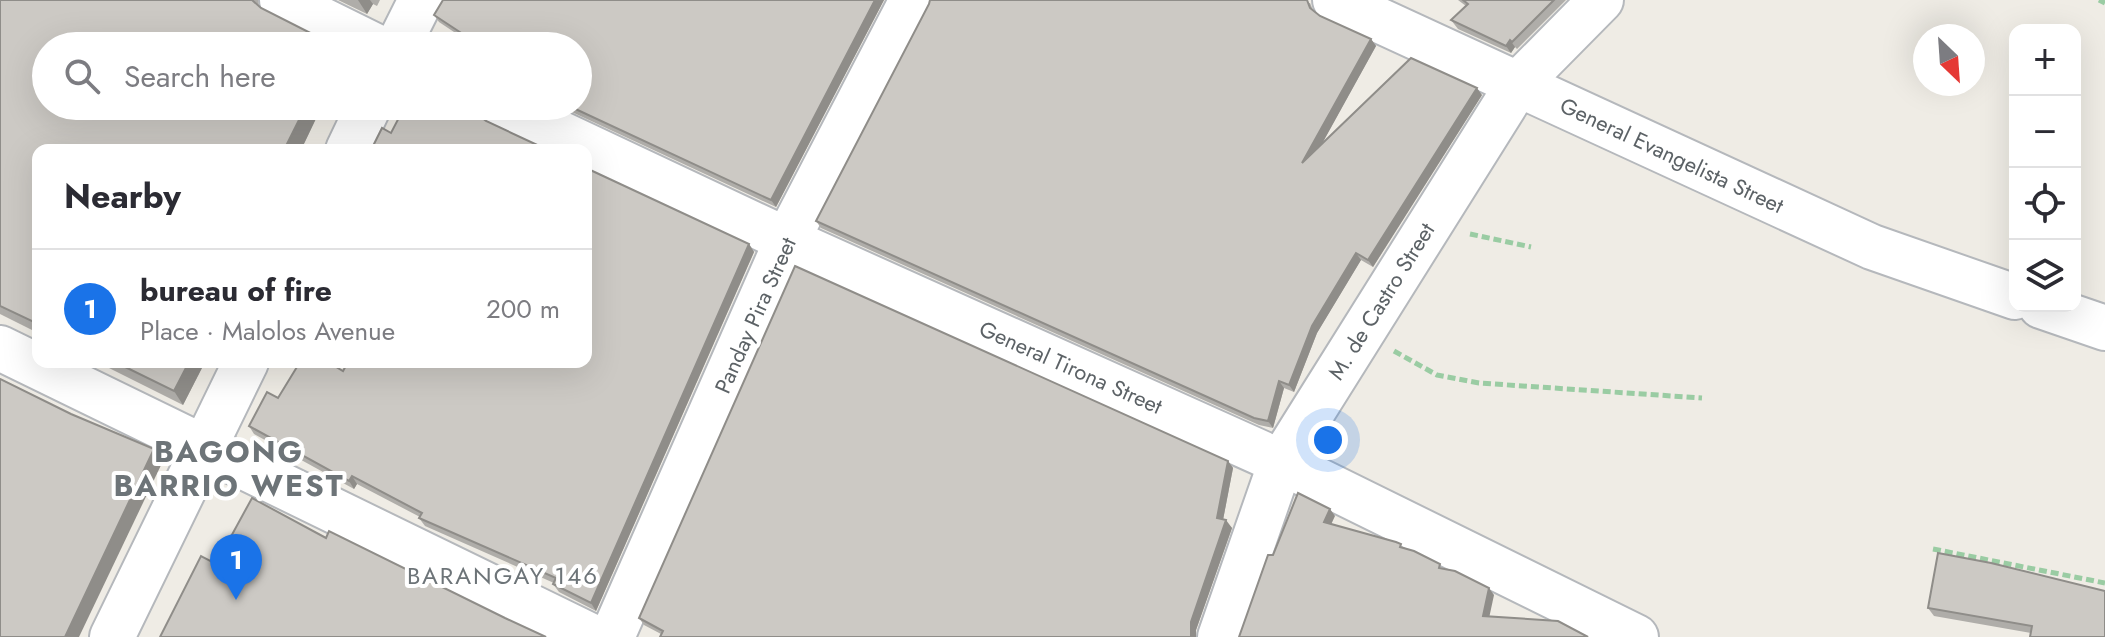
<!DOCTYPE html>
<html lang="en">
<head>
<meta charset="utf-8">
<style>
	body { margin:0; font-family:Jost,sans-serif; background:#f2f2f3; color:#2b2b33 }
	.controls { position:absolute; right:24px; top:24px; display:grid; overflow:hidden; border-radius:16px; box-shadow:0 8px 32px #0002 }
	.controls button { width:72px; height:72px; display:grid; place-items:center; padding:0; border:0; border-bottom:2px solid #e1e1e2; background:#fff; color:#2b2b33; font:40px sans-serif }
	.compass { position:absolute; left:1913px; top:24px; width:72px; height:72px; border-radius:50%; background:#fff; box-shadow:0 8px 32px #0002; rotate:155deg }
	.you { position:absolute; left:1328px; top:440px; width:28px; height:28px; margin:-20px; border:6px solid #fff; border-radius:50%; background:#1a73e8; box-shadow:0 0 0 12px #1a73e833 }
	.badge { display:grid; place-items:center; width:52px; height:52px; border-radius:50%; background:#1a73e8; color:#fff; font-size:26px; font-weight:700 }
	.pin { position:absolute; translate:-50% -66px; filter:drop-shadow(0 2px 4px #0008) }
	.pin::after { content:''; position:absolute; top:42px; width:28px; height:24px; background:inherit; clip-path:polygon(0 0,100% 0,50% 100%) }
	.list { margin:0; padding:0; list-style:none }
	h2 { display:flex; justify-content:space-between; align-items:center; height:104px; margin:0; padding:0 32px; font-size:34px }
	h2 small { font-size:26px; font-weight:400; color:#7c7c81 }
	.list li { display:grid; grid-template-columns:52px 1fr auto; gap:24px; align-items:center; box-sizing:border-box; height:120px; padding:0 32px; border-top:2px solid #e1e1e2 }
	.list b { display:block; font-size:30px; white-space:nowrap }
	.list p { margin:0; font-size:26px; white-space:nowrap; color:#7c7c81 }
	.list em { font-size:26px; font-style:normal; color:#7c7c81 }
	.icon { flex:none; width:44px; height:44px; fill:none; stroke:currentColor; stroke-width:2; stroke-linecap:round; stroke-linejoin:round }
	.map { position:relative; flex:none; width:2105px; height:637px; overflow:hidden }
	.search { position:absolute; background:#fff; box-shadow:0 8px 32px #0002; left:32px; top:32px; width:560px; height:88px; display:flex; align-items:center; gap:20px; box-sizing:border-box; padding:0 28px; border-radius:44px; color:#7c7c81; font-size:30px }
	.panel { position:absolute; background:#fff; box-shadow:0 8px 32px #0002; left:32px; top:144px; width:560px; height:224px; border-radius:16px }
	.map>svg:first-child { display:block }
</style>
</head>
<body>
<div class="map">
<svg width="2105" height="637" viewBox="0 0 2105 637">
	<rect width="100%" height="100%" fill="#efece5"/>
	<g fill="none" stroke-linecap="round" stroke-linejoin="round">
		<g stroke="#b5b8bc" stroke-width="48">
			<g id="minor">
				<polyline points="282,0 375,46"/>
				<polyline points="1335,0 1872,247 2015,297"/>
				<polyline points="398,46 421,0"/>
				<polyline points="502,106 787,240 1281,462 1636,637"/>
				<polyline points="348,150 369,106"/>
				<polyline points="2041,306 2105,328"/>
				<polyline points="0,348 593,637"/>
				<polyline points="112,637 246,362"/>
				<polyline points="612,637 787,240 912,0"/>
				<polyline points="1220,637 1281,462 1518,84 1601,0"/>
			</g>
		</g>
		<g stroke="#9acca3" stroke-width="5" stroke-dasharray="8 4" stroke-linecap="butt">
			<polyline points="2099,0 2105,3"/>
			<polyline points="1470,234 1531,247"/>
			<polyline points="1394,351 1437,375 1479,383 1702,398"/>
			<polyline points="1933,549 2105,583"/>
		</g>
		<use href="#minor" stroke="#fff" stroke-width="44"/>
	</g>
	<g fill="#afada9">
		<polygon points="0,0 258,0 259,7 322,106 301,150 38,150 38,333 0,314"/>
		<polygon points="338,0 380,0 377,6 373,4 367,14"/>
		<polygon points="884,0 776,207 559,106 578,106 578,46 475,46 439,22 434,15"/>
		<polygon points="1458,0 1566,0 1517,49 1515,47 1511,53 1458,29 1451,20 1466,6"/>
		<polygon points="1310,3 1313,10 1320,16 1371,39 1376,46 1321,145 1482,95 1373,267 1361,260 1317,333 1294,392 1284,388 1273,428 1259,425 821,228 816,221 929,4"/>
		<polygon points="749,244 754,252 596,611 559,592 553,584 554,583 425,526 419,518 420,517 357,484 354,489 254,434 249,426 278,398 343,371"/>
		<polygon points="97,362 205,362 183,405"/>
		<polygon points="1228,461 1233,468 1223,520 1232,528 1196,630 1196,637 660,637 661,634 644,625 639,618"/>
		<polygon points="2105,591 2031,633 1934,616 1928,608"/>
	</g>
	<g fill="#8f8d89">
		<polygon points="358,0 370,0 373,4 367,14"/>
		<polygon points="875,0 884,0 776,207 771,200"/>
		<polygon points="1371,39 1376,46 1307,171 1302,163"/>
		<polygon points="1510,40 1515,47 1511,53 1506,46"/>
		<polygon points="1477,88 1482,95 1373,267 1368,260"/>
		<polygon points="306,106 322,106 301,150 284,150"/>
		<polygon points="749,244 754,252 596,611 591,603"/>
		<polygon points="1356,253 1361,260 1317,333 1294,392 1289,385 1312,326"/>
		<polygon points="189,362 205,362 183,405 174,391"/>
		<polygon points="1279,381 1284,388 1273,428 1268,421"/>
		<polygon points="154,449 163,461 79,637 65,637"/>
		<polygon points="1228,461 1233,468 1222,525 1217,518"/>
		<polygon points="352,476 357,484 354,489 349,481"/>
		<polygon points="1330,509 1335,516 1329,529 1324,522"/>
		<polygon points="1226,520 1232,528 1196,630 1196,637 1191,637 1191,622"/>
		<polygon points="1489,588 1494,595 1488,623 1483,616"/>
	</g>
	<g fill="#ccc9c4" stroke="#8f8d89" stroke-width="2">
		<polygon points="0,0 252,0 261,8 336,46 46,46 46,106 306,106 284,150 38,150 38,324 0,306"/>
		<polygon points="443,0 875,0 771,200 569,106 578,106 578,46 481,46 434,15"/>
		<polygon points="930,0 1307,0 1310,8 1320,16 1371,39 1302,163 1411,58 1477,88 1368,260 1356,253 1312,326 1289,385 1279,381 1268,421 1254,418 816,221 929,4"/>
		<polygon points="1463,0 1554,0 1512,42 1510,40 1506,46 1451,20 1468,4"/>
		<polygon points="405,106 474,106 476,113 486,121 548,150 371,150 382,128 391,133"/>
		<polygon points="586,168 749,244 591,603 553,584 556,578 419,518 422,513 352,476 349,481 249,426 267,392 278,398 300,362 328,362 343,371 348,362 586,362"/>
		<polygon points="795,266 1228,461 1217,518 1226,520 1191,622 1191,637 660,637 663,631 639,618"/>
		<polygon points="115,362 189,362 174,391"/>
		<polygon points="0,379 71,414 154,449 65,637 0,637"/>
		<polygon points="1298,493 1330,509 1324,522 1396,542 1401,544 1400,547 1414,551 1440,564 1439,568 1455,571 1489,588 1483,616 1558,621 1588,637 1239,637 1268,555 1273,555"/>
		<polygon points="252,498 326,538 329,531 505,618 546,637 160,637 201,556 216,564"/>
		<polygon points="1938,553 1991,563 2105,591 2105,637 2030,637 2032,626 1928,608"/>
	</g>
	<g text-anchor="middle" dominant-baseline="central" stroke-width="8" stroke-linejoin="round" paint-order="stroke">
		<g font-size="22" fill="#5c6266" stroke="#fff">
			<text transform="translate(1672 155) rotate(25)">General Evangelista Street</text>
			<text transform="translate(1381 301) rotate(-58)">M. de Castro Street</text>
			<text transform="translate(755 315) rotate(-66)">Panday Pira Street</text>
			<text transform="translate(1071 367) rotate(24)">General Tirona Street</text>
		</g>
		<g font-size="24" letter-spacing="2" fill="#6d7478" stroke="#fff">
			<text x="503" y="575">BARANGAY 146</text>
		</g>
		<g font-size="30" font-weight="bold" letter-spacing="2" fill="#6d7478" stroke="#fff">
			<text x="229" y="451">BAGONG<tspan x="229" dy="34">BARRIO WEST</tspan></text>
		</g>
	</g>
</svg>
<div class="controls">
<button>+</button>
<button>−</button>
<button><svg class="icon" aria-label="locate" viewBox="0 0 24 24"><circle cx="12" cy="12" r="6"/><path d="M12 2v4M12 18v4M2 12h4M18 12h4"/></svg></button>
<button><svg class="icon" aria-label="layers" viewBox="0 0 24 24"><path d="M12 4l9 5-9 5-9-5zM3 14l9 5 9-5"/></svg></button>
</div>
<svg class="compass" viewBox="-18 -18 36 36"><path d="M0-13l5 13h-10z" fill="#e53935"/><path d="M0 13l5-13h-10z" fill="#7c7c81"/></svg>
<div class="you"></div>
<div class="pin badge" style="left:236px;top:600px">1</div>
<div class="search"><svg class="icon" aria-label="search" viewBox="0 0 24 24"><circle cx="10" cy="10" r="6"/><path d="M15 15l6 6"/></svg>Search here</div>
<section class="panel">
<h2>Nearby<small></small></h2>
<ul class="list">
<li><span class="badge">1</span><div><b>bureau of fire</b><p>Place · Malolos Avenue</p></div><em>200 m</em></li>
</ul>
</section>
</div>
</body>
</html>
